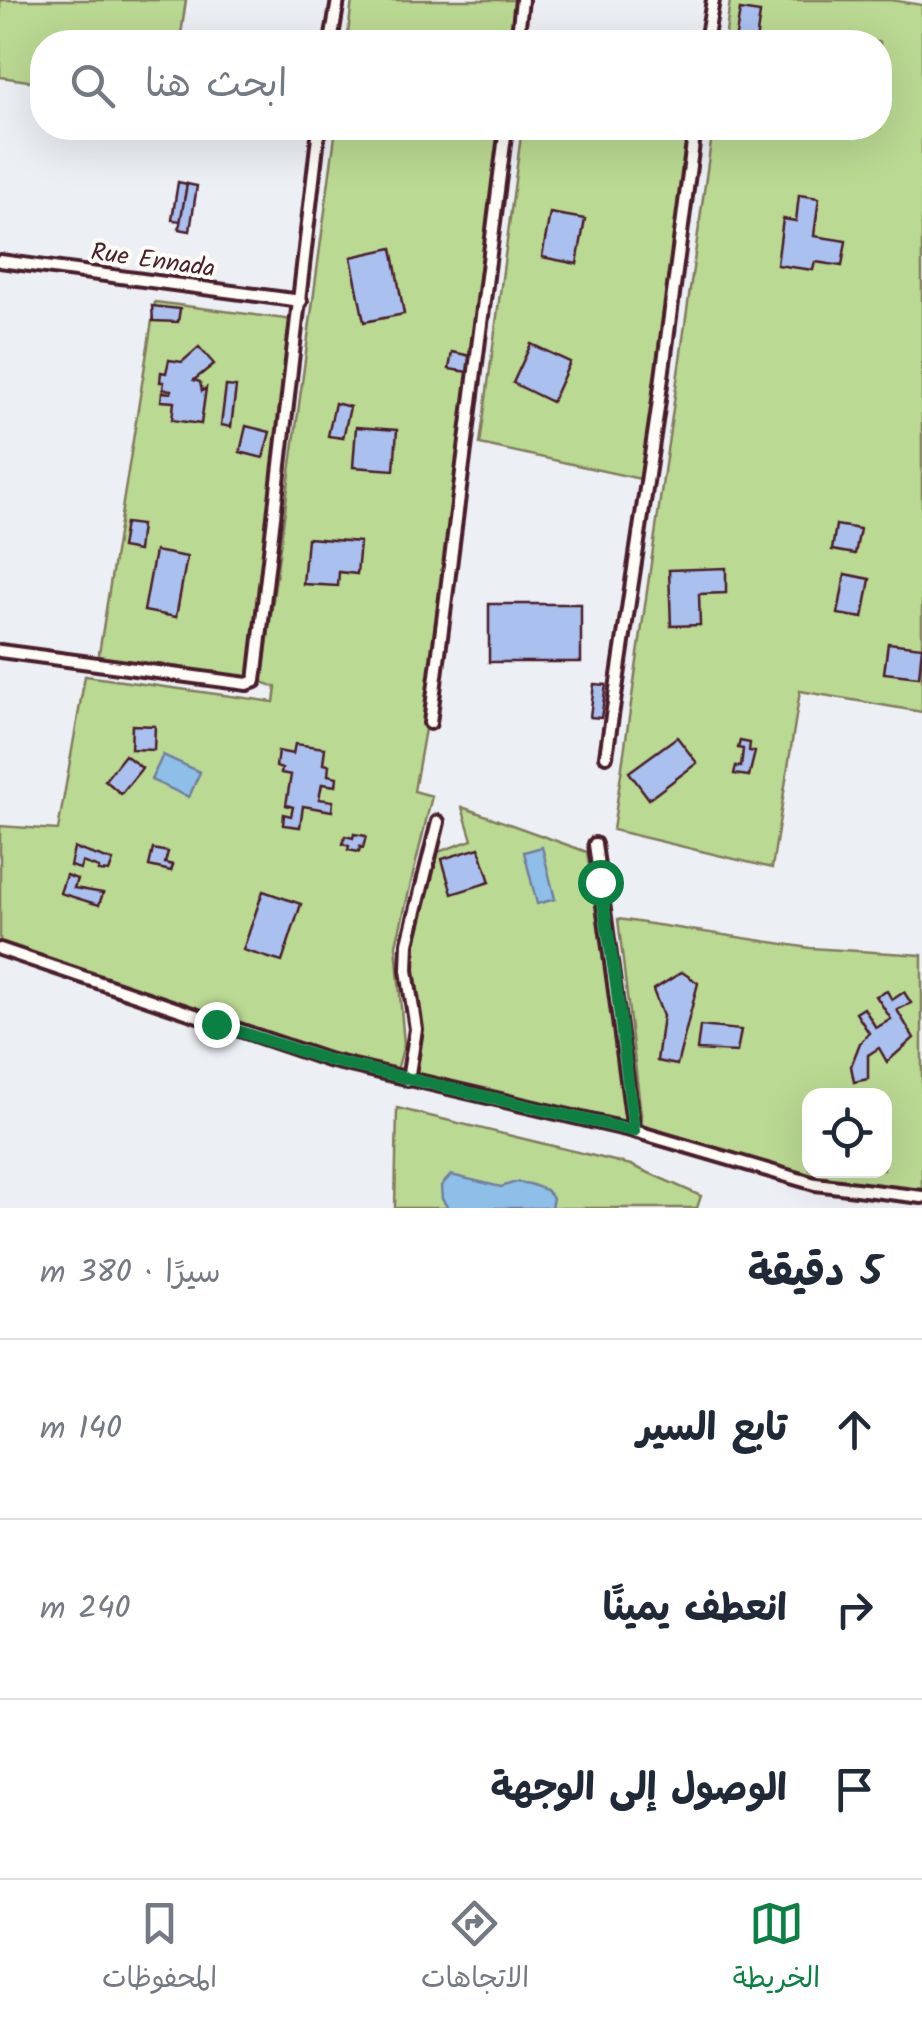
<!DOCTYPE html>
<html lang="ar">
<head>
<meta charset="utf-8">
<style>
	body { margin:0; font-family:Kalam,"Playpen Sans Arabic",sans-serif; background:#f2f2f3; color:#1f2937; direction:rtl }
	.controls { position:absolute; right:30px; bottom:30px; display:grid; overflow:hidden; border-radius:20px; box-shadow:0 10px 40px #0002 }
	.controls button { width:90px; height:90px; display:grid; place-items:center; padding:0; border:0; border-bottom:2px solid #e0e1e3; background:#fff; color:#1f2937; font:50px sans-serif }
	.stop { position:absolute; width:30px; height:30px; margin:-22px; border:8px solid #0b8043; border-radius:50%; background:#fff }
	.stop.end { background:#0b8043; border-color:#fff; box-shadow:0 2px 10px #0008 }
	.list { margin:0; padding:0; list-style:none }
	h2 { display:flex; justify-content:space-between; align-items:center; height:130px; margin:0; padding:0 40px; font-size:42px }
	h2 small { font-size:32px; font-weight:400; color:#747a83 }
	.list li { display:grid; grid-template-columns:65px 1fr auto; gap:30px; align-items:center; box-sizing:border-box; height:180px; padding:0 40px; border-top:2px solid #e0e1e3 }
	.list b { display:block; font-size:38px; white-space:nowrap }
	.list em { font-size:32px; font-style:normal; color:#747a83 }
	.icon { flex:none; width:55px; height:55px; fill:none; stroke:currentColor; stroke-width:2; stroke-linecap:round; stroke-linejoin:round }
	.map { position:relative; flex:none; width:922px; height:1208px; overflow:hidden; direction:ltr }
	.search { position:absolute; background:#fff; box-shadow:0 10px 40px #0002; left:30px; right:30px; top:30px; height:110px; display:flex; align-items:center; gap:25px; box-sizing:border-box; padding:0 35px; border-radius:40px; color:#747a83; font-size:38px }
	.sheet { height:670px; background:#fff }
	nav { display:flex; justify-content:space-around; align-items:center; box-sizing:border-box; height:140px; border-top:2px solid #e0e1e3; background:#fff; font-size:28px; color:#747a83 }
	nav a { display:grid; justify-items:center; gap:5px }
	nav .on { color:#0b8043 }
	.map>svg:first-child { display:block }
</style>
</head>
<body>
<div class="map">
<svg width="922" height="1208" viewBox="0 0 922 1208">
	<rect width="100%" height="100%" fill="#ecf0f5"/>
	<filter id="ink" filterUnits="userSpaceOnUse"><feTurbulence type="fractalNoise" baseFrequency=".01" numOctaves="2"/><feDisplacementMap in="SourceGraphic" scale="20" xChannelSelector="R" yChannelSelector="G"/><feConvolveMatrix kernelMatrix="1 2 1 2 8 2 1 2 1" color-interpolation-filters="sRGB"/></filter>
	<g filter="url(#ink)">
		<g fill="#bad992" stroke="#827c5e" stroke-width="2.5" fill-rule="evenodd">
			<polygon points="0,0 186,0 180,42 42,42 42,83 0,77"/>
			<polygon points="352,0 519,0 514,42 347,42"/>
			<polygon points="730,0 891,0 922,5 922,712 800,691 772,868 613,830 713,128 880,128 880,42 725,42"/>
			<polygon points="336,128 504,128 430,701 414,791 432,796 396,945 404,1045 396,1074 287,1044 0,944 0,826 58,830 85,676 274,702 276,687 262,682"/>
			<polygon points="522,128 628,128 692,139 645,480 480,444"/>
			<polygon points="155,302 293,320 249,682 98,660"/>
			<path d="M 462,807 L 587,852 L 628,1125 L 414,1076 C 431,1038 413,999 412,959 C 411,924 429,885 438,852 L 472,840 Z"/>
			<path d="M 618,919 L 810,948 L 922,955 L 922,1190 L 812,1185 L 643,1131 ZM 810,1096 L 884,1096 L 884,1170 L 810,1170 Z"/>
			<polygon points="397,1108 631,1165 701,1196 697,1208 395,1208"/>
		</g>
		<g fill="#8ebfe9" stroke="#737f9d" stroke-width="2.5">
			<polygon points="163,755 200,772 189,797 151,780"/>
			<polygon points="542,847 555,899 537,904 524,852"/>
			<polygon points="451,1175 501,1187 516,1182 530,1184 546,1190 553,1198 551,1208 448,1208 442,1199 441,1186"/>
		</g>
		<g fill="#aac0ee" stroke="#4a1f2b" stroke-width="2.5">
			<polygon points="740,10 760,13 756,42 735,42"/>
			<polygon points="178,182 187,184 181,221 172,220"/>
			<polygon points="187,184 197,186 190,231 179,229"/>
			<polygon points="799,195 819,198 814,236 846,241 842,266 815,262 813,270 777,265 783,219 796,221"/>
			<polygon points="550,213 585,219 577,264 542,257"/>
			<polygon points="392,248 404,314 364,322 351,257"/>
			<polygon points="152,306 180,309 178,322 153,321"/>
			<polygon points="531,344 570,362 552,402 513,383"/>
			<polygon points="199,347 214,364 194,380 200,382 202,391 206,388 201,424 172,420 174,402 161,401 162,392 171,393 172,390 163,389 164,382 160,382 161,372 166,373 169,360 182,362"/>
			<polygon points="452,352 471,356 468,372 449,369"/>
			<polygon points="226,386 236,387 231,427 221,425"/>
			<polygon points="335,403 350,407 343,438 328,436"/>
			<polygon points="246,426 270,432 263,458 240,452"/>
			<polygon points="356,427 397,430 394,470 353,467"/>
			<polygon points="125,523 141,525 138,551 121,548"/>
			<polygon points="836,525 860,529 855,554 832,550"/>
			<polygon points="307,538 360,542 357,574 339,572 338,586 303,584"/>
			<polygon points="155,551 187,557 176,617 144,611"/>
			<polygon points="726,568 726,593 699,594 700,625 671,626 669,570"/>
			<polygon points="845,574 870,579 863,618 838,614"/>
			<rect x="489" y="604" width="92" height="58"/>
			<polygon points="888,643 922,647 919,677 884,673"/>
			<polygon points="594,684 606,685 601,718 590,717"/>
			<polygon points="132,725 155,726 154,750 131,749"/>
			<polygon points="677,737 697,763 649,799 629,772"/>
			<polygon points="740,741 750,743 749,751 755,752 749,776 734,774 736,766 741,767 743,749 738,748"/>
			<polygon points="295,744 325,748 323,764 329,765 328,775 337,777 336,786 322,784 319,799 333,801 332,811 303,806 300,827 283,825 284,814 291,816 293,807 286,805 291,775 281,773 282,769 276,767 278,751 293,754"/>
			<polygon points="125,755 142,768 121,794 105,780"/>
			<polygon points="354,834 366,836 363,848 360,847 359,852 348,850 349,846 343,844 345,836 353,838"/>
			<polygon points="74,848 113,861 109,872 98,871 99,868 82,862 80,869 70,866"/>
			<polygon points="479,848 490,882 452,894 442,859"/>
			<polygon points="153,849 168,852 165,863 173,865 171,871 149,866"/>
			<polygon points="66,875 77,879 74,888 103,893 99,905 60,893"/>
			<polygon points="263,891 301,904 282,962 243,950"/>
			<polygon points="682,972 698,983 677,1065 657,1061 663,1016 653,990"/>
			<polygon points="887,991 892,1000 904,992 911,1003 897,1010 914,1038 887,1062 879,1048 868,1055 868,1079 854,1082 851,1066 860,1043 869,1033 856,1013 864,1008 876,1028 891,1019 876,996"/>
			<polygon points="700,1026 741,1030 737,1052 697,1050"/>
		</g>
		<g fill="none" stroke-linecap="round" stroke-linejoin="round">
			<g stroke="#4a1f2b" stroke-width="18">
				<g id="minor">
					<polyline points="331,42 338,0"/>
					<polyline points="517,42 522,0"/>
					<polyline points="706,42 713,0"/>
					<polyline points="0,261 301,301"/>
					<polyline points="0,651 247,684 255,681 319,128"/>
					<polyline points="430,723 506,128"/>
					<polyline points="606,756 657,415 695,128"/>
					<polyline points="595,844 634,1131"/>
					<polyline points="0,949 328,1060 634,1131 815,1184 922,1197"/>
					<polyline points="408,1080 416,1029 407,970 408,943 438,822"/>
				</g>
			</g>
			<use href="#minor" stroke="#fdfcf7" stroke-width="10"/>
		</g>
	</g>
	<g fill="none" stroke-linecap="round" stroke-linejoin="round" filter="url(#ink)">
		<polyline stroke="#0b8043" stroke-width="12" points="216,1024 328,1060 634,1131 616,985 600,882"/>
	</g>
	<g text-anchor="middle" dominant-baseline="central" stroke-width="8" stroke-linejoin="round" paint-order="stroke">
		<g font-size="25" fill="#4a1f2b" stroke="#fdfcf7">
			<text transform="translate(153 261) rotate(8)">Rue Ennada</text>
		</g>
	</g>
</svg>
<div class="controls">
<button><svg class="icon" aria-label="locate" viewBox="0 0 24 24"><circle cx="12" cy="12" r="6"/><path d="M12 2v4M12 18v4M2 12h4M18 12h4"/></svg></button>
</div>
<div class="stop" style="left:600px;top:882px"></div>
<div class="stop end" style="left:216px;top:1024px"></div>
<div class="search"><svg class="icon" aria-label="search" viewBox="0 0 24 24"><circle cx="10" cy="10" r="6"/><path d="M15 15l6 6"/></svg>ابحث هنا</div>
</div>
<section class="sheet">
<h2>5 دقيقة<small>سيرًا · 380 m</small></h2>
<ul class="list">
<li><svg class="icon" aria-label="ahead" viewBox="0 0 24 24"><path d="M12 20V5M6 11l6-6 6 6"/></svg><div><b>تابع السير</b></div><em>140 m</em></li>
<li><svg class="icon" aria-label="right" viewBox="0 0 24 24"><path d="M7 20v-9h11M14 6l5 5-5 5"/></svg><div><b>انعطف يمينًا</b></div><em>240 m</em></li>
<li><svg class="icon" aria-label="arrive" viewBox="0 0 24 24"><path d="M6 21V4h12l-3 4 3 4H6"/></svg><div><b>الوصول إلى الوجهة</b></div></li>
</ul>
</section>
<nav>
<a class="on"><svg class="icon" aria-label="map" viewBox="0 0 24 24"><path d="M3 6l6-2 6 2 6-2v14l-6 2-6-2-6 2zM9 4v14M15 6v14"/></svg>الخريطة</a>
<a><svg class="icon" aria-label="directions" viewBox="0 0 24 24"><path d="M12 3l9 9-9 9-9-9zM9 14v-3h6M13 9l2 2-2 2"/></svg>الاتجاهات</a>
<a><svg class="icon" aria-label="saved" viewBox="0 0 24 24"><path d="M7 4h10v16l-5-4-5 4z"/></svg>المحفوظات</a>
</nav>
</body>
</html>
